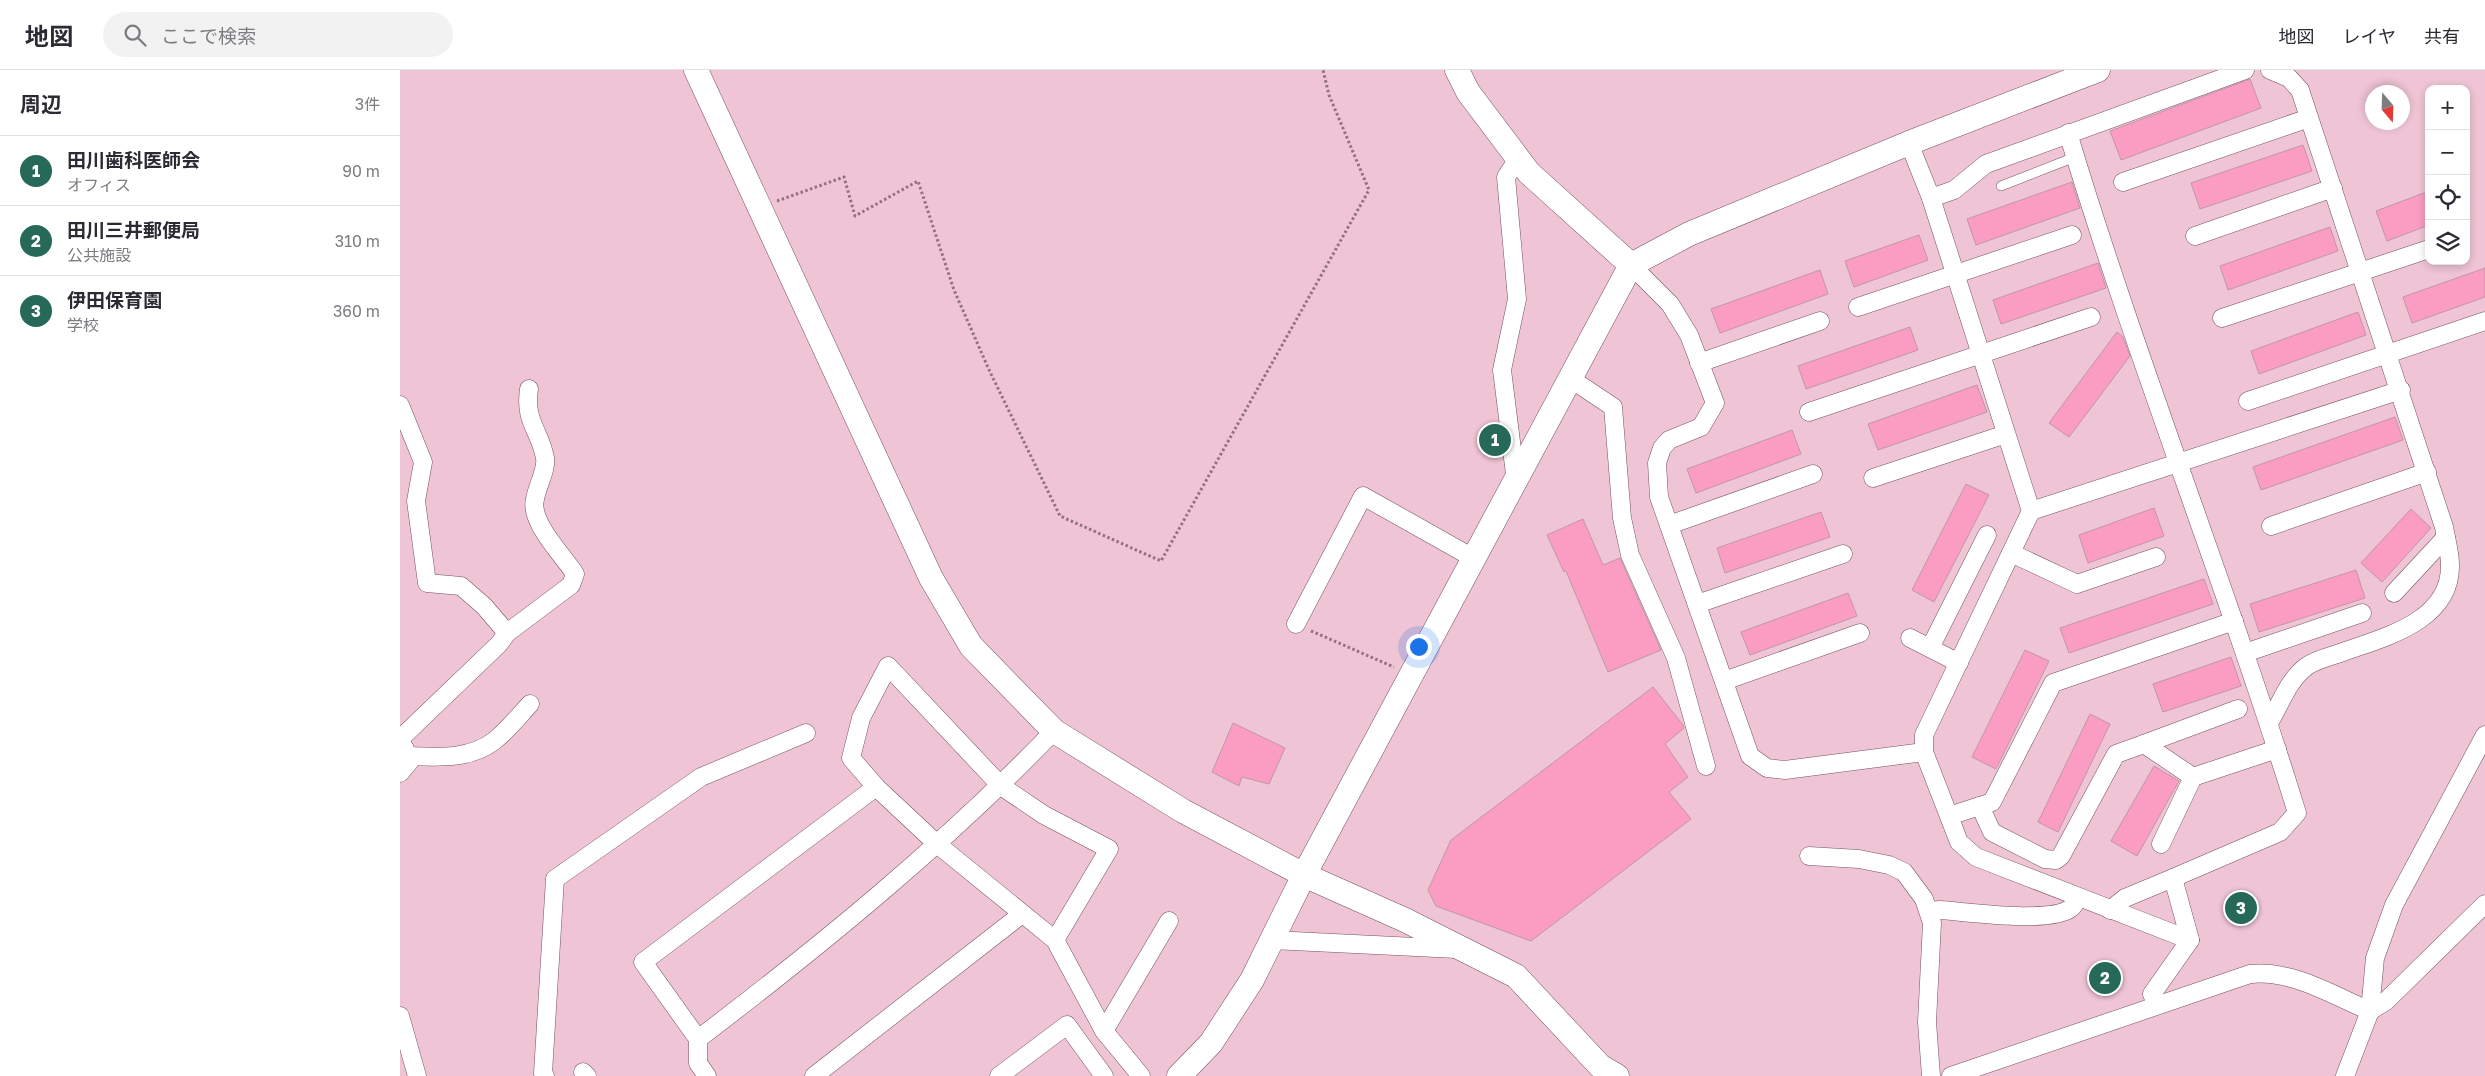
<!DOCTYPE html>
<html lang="ja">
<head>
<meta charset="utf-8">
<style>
	body { margin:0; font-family:"Golos Text","Noto Sans JP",sans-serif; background:#f2f2f3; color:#2b2b33 }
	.controls { position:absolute; right:15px; top:15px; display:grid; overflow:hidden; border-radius:10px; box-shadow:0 2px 8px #0003 }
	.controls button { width:45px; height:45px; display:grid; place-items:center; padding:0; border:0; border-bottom:1px solid #e1e1e2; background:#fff; color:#2b2b33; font:25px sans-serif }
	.compass { position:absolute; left:1965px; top:15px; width:45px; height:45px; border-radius:50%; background:#fff; box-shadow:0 2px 8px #0003; rotate:161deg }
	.you { position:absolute; left:1018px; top:576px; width:18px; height:18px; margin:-12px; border:4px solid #fff; border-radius:50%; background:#1a73e8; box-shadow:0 0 0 8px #1a73e833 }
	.badge { display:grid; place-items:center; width:32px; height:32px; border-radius:50%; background:#276959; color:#fff; font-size:16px; font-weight:700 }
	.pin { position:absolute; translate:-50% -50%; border:2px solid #fff; box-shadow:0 1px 5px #0006 }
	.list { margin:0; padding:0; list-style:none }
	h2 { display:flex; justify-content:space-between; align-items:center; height:65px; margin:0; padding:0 20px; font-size:21px }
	h2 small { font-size:16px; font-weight:400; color:#7c7c81 }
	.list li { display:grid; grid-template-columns:32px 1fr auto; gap:15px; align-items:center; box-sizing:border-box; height:70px; padding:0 20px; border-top:1px solid #e1e1e2 }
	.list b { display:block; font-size:19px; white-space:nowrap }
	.list p { margin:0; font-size:16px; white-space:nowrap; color:#7c7c81 }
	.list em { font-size:16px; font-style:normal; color:#7c7c81 }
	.icon { flex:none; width:28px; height:28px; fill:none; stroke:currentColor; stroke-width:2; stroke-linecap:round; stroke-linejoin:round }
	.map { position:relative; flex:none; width:2085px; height:1006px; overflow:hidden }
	header { display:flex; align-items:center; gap:30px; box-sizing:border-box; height:70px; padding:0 25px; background:#fff; border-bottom:1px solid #e1e1e2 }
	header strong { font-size:24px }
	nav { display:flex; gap:28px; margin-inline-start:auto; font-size:18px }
	.search { width:350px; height:45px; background:#f2f2f3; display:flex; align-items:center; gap:12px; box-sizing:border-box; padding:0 18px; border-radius:28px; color:#7c7c81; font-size:19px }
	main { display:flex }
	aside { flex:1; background:#fff }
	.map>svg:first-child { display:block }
</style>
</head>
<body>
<header>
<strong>地図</strong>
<div class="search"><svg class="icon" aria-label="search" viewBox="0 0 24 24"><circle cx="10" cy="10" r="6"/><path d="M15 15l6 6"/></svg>ここで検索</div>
<nav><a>地図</a><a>レイヤ</a><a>共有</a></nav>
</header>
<main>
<aside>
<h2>周辺<small>3件</small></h2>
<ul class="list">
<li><span class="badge">1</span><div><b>田川歯科医師会</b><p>オフィス</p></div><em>90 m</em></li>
<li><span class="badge">2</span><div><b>田川三井郵便局</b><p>公共施設</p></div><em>310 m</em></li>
<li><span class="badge">3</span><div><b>伊田保育園</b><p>学校</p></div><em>360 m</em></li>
</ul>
</aside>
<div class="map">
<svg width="2085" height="1006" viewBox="0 0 2085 1006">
	<rect width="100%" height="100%" fill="#efc4d4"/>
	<g fill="#fb9dc3" stroke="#c096a6">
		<polygon points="1850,9 1861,38 1721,90 1710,61"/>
		<polygon points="1903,75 1912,101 1800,139 1791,113"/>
		<polygon points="1672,112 1680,138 1576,175 1567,149"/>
		<polygon points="2029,121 2029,155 1987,171 1976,141"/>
		<polygon points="1930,157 1938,181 1828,220 1820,196"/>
		<polygon points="1519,165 1528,190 1454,217 1445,191"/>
		<polygon points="1698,193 1706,218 1601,254 1593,230"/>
		<polygon points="2085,198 2085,227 2012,253 2003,227"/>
		<polygon points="1420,200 1428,224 1320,263 1311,239"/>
		<polygon points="1958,242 1966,265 1859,304 1851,281"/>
		<polygon points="1510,257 1518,280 1406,319 1398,296"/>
		<polygon points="1717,262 1723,267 1730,286 1669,367 1649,353"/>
		<polygon points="1577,315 1587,342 1478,380 1468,354"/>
		<polygon points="1995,347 2003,370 1861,420 1853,397"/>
		<polygon points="1392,360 1401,384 1296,423 1287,399"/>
		<polygon points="1566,414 1589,425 1534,532 1512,520"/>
		<polygon points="1754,438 1764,466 1688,493 1679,465"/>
		<polygon points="2011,439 2031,458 1982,512 1961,493"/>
		<polygon points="1421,442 1430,467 1325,503 1317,478"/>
		<polygon points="1183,449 1203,495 1220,488 1261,580 1208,602 1166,501 1164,502 1147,465"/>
		<polygon points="1956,500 1965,528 1859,562 1850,534"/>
		<polygon points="1804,509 1813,534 1669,583 1660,558"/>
		<polygon points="1448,523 1457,546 1350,585 1341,562"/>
		<polygon points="1625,580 1649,591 1596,699 1572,687"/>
		<polygon points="1831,587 1841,616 1763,642 1753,614"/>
		<polygon points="1253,617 1283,655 1284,658 1265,674 1288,707 1269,722 1291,749 1131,871 1036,836 1028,820 1051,770"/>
		<polygon points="1690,644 1710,654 1658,762 1638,752"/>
		<polygon points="833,653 885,678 869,714 842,707 839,716 812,702"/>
		<polygon points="1754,696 1779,711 1737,786 1711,771"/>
	</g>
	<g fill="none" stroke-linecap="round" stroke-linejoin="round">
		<g stroke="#765260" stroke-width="10">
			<polyline id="lane" points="1601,116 1675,87"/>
		</g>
		<g stroke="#765260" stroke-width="19">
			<g id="street">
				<path d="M 1668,63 C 1737,292 1826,514 1897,743 L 1880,762 L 1773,808 L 1790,870 L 1752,924 L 1757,935"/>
				<polyline points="1509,73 1531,128 1631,441 1524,665 1524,682 1559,772 1576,787 1790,870"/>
				<polyline points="1723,112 1909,48"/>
				<polyline points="1531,128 1554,120 1586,94 1845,0"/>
				<polyline points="1795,166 1933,118"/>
				<polyline points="1231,195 1270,234 1289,265 1315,333 1301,357 1269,370 1262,378 1257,393 1259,427 1350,686 1367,698 1385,700 1524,682"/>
				<polyline points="1458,237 1672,165"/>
				<polyline points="1822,248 2029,179"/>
				<polyline points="1299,293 1420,251"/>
				<polyline points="1171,309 1213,337 1222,448 1230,485 1276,588 1306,696"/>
				<polyline points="1848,331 2085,251"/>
				<polyline points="0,335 23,392 16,431 27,513 61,516 84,536 107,563"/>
				<polyline points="1409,342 1691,247"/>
				<polyline points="1473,408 1606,364"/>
				<polyline points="1116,412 1102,300 1117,229 1106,107 1118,89"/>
				<polyline points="1631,441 2001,320"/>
				<polyline points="1269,455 1413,404"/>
				<polyline points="1871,456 2027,402"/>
				<polyline points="1611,483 1677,514 1756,487"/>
				<polyline points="1994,523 2046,467"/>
				<polyline points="1297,534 1443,484"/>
				<polyline points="896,554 963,426 1075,489"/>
				<polyline points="1510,568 1559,593"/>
				<polyline points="1530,578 1587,465"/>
				<polyline points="1845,583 1962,543"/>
				<polyline points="1324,611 1460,563"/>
				<path d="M 1869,653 C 1881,633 1888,610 1907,596 C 1917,589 1932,586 1943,582 C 1985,567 2051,551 2050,495 C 2050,482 2046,469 2044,457 L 1900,20 L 1889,8 L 1870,0"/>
				<path d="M 0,669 L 99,574 L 107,563 L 171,515 L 175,504 C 163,485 129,452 135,429 C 137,417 147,399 145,388 C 140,360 124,352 129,319"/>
				<path d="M 8,686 C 37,687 69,690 94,671 C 107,661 119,646 130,634"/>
				<polyline points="0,703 10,691 4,677"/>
				<polyline points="1793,707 1744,674 1838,639"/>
				<polyline points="476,717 451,688 461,648 488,596 601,716 644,745 709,779 655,870"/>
				<polyline points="1580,736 1592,762 1645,789 1656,790 1661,786 1716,684 1744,674"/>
				<polyline points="1549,746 1592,732 1653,613 1834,551"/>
				<polyline points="1761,774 1793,707 1877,679"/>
				<polyline points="1409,786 1459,789 1489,795 1504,802 1524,829 1532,853 1527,952 1531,1006"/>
				<polyline points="1710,840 1725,828 1773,808"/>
				<path d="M 1530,841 L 1540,840 C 1568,842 1651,854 1671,838 C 1674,836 1676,831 1678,828"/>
				<polyline points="872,870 1057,879"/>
				<polyline points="1970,941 1986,931 2085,834"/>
				<polyline points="0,946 17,1006"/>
				<polyline points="704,961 769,851"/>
				<path d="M 298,969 C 423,874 545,774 654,661"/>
				<polyline points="183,1002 187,1006"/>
				<polyline points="145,1006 143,1003 155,809 301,707 406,663"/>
				<polyline points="307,1006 298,993 298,969 243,892 476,717 537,774 655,870 704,961 741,1006"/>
				<polyline points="414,1006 622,844"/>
				<polyline points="599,1006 667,955 704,1006"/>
				<path d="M 1551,1006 L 1850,904 C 1891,899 1934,926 1970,941"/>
				<polyline points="1945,1006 1970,941 1975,888 1994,835 2085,665"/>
			</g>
		</g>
		<g stroke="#765260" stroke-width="25">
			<g id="secondary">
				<polyline points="296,0 531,508 571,576 654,661 783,741 904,805 1005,850 1116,906 1200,996 1217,1006"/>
				<polyline points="1057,0 1068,22 1129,103 1231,195"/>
				<polyline points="779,1006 811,973 852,910 904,805 1231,195 1289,164 1509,73 1698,0"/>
			</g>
		</g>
		<g stroke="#91737e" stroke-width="3" stroke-dasharray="2.5 2.5" stroke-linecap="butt">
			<polyline points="377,131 444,107 455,146 518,111 554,220 590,302 660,446 761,491 969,120 929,25 923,0"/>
			<polyline points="911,561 994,597"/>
		</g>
		<use href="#lane" stroke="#fff" stroke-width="9"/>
		<use href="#street" stroke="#fff" stroke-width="18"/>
		<use href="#secondary" stroke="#fff" stroke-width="24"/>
	</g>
</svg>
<div class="controls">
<button>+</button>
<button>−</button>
<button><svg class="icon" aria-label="locate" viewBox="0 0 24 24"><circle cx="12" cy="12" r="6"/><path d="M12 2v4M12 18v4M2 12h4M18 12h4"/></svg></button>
<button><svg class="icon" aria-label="layers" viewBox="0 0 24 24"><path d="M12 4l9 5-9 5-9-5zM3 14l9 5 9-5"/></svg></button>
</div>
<svg class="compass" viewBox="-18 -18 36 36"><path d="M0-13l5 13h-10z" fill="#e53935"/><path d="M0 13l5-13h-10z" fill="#7c7c81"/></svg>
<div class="you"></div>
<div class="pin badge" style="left:1095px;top:370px">1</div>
<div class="pin badge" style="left:1705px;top:908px">2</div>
<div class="pin badge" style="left:1841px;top:838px">3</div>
</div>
</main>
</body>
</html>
